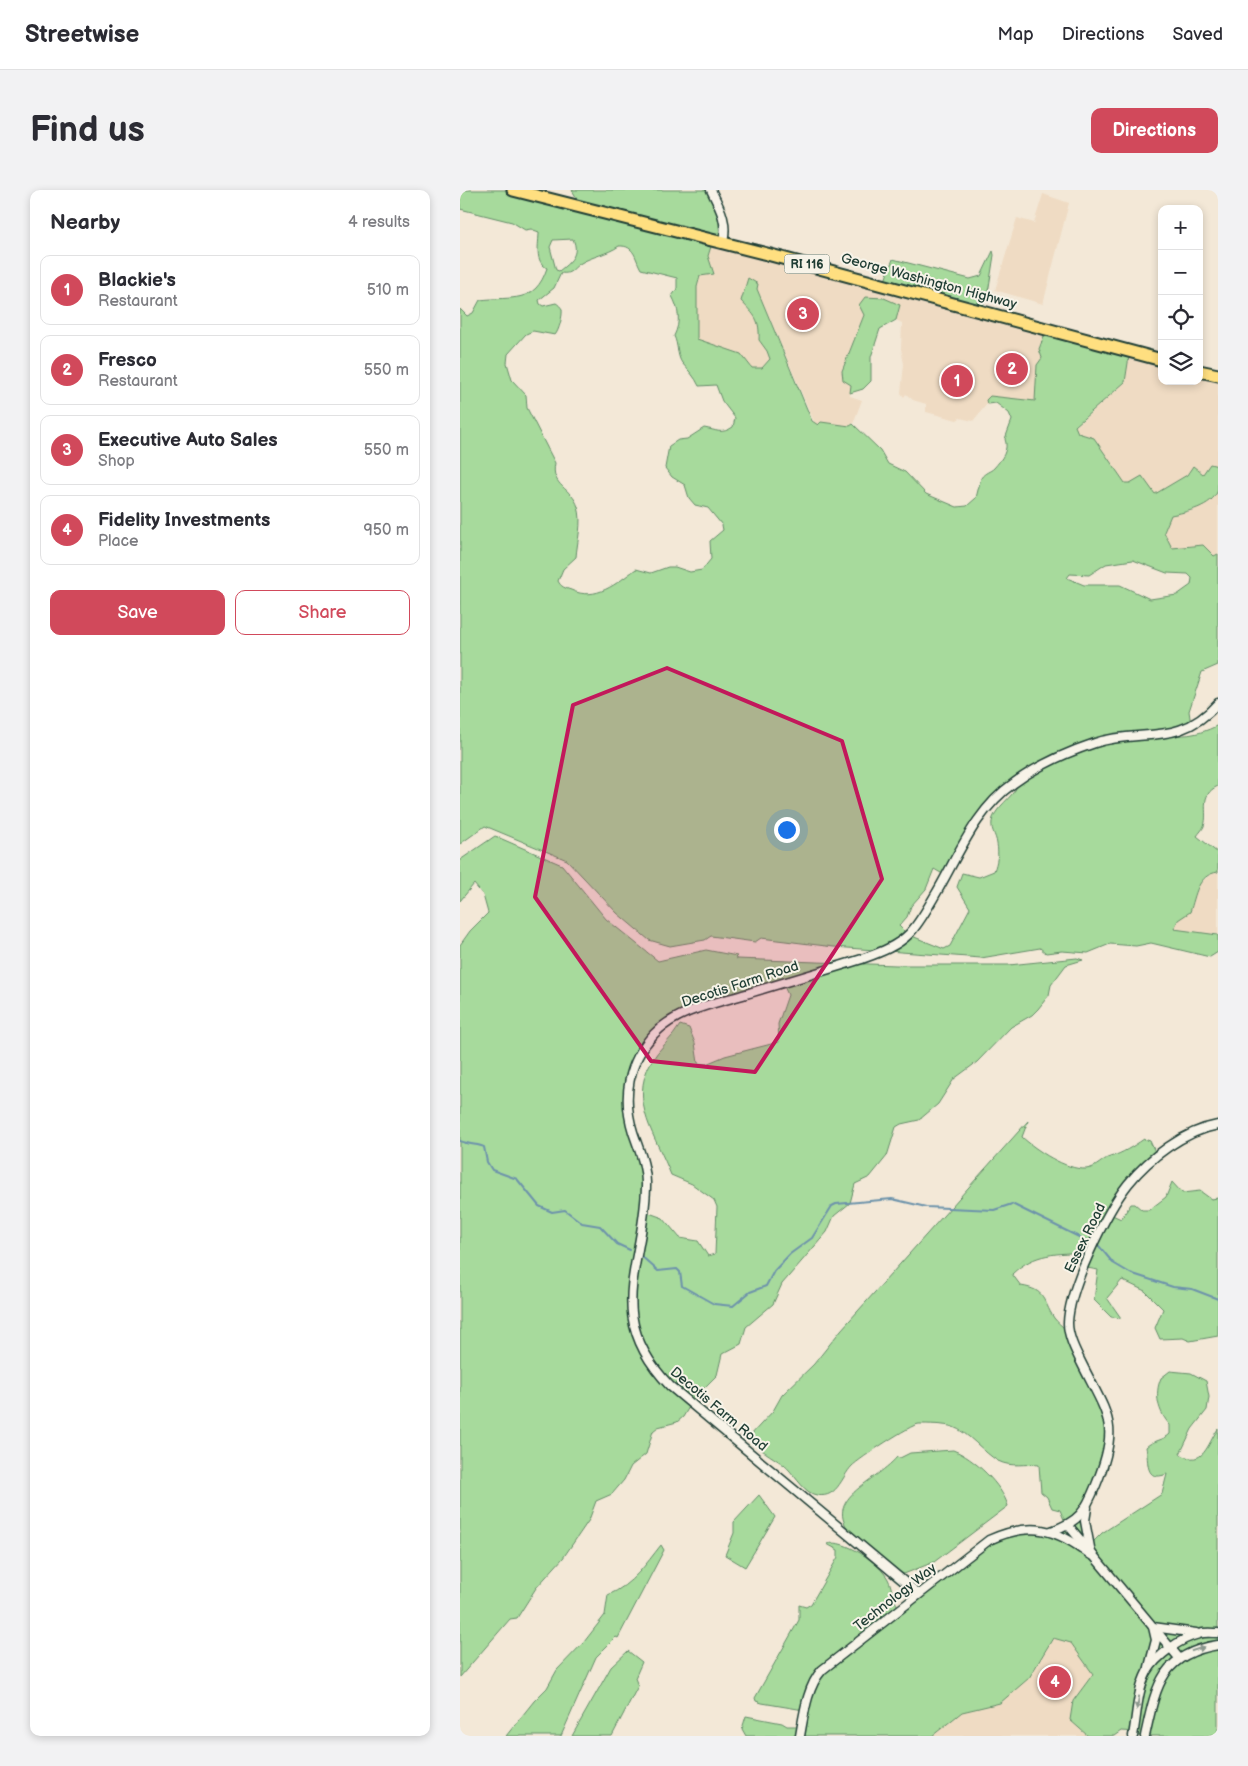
<!DOCTYPE html>
<html lang="en">
<head>
<meta charset="utf-8">
<style>
	body { margin:0; font-family:"Balsamiq Sans",sans-serif; background:#f2f2f3; color:#2b2b33 }
	.controls { position:absolute; right:15px; top:15px; display:grid; overflow:hidden; border-radius:10px; box-shadow:0 2px 8px #0003 }
	.controls button { width:45px; height:45px; display:grid; place-items:center; padding:0; border:0; border-bottom:1px solid #e1e1e2; background:#fff; color:#2b2b33; font:25px sans-serif }
	.you { position:absolute; left:326px; top:639px; width:18px; height:18px; margin:-12px; border:4px solid #fff; border-radius:50%; background:#1a73e8; box-shadow:0 0 0 8px #1a73e833 }
	.badge { display:grid; place-items:center; width:32px; height:32px; border-radius:50%; background:#d1495b; color:#fff; font-size:16px; font-weight:700 }
	.pin { position:absolute; translate:-50% -50%; border:2px solid #fff; box-shadow:0 1px 5px #0006 }
	.list { margin:0; padding:0; list-style:none }
	h2 { display:flex; justify-content:space-between; align-items:center; height:65px; margin:0; padding:0 20px; font-size:21px }
	h2 small { font-size:16px; font-weight:400; color:#7c7c81 }
	.list li { display:grid; grid-template-columns:32px 1fr auto; gap:15px; align-items:center; box-sizing:border-box; height:70px; margin:0 10px 10px; padding:0 10px; border:1px solid #e1e1e2; border-radius:10px }
	.list b { display:block; font-size:19px; white-space:nowrap }
	.list p { margin:0; font-size:16px; white-space:nowrap; color:#7c7c81 }
	.list em { font-size:16px; font-style:normal; color:#7c7c81 }
	.actions { display:flex; gap:10px; padding:15px 20px }
	.actions a { flex:1; padding:11px 0; border:1px solid #d1495b; border-radius:10px; text-align:center; font-size:18px; color:#d1495b }
	.actions .main { background:#d1495b; color:#fff }
	.icon { flex:none; width:28px; height:28px; fill:none; stroke:currentColor; stroke-width:2; stroke-linecap:round; stroke-linejoin:round }
	.map { position:relative; flex:none; width:758px; height:1546px; overflow:hidden; border-radius:10px }
	header { display:flex; align-items:center; gap:30px; box-sizing:border-box; height:70px; padding:0 25px; background:#fff; border-bottom:1px solid #e1e1e2 }
	header strong { font-size:24px }
	nav { display:flex; gap:28px; margin-inline-start:auto; font-size:18px }
	.intro { display:flex; align-items:center; justify-content:space-between; box-sizing:border-box; height:120px; padding:0 30px }
	h1 { margin:0; font-size:35px }
	.button { padding:12px 22px; border-radius:10px; background:#d1495b; color:#fff; font-size:18px; font-weight:700 }
	main { display:flex; gap:30px; padding:0 30px }
	aside { flex:1; background:#fff; border-radius:10px; box-shadow:0 2px 8px #0003 }
	.map>svg:first-child { display:block }
</style>
</head>
<body>
<header>
<strong>Streetwise</strong>
<nav><a>Map</a><a>Directions</a><a>Saved</a></nav>
</header>
<div class="intro"><h1>Find us</h1><a class="button">Directions</a></div>
<main>
<aside>
<h2>Nearby<small>4 results</small></h2>
<ul class="list">
<li><span class="badge">1</span><div><b>Blackie's</b><p>Restaurant</p></div><em>510 m</em></li>
<li><span class="badge">2</span><div><b>Fresco</b><p>Restaurant</p></div><em>550 m</em></li>
<li><span class="badge">3</span><div><b>Executive Auto Sales</b><p>Shop</p></div><em>550 m</em></li>
<li><span class="badge">4</span><div><b>Fidelity Investments</b><p>Place</p></div><em>950 m</em></li>
</ul>
<div class="actions"><a class="main">Save</a><a>Share</a></div>
</aside>
<div class="map">
<svg width="758" height="1546" viewBox="0 0 758 1546">
	<rect width="100%" height="100%" fill="#f3e8d7"/>
	<filter id="ink" filterUnits="userSpaceOnUse"><feTurbulence type="fractalNoise" baseFrequency=".02" numOctaves="2"/><feDisplacementMap in="SourceGraphic" scale="10" xChannelSelector="R" yChannelSelector="G"/><feConvolveMatrix kernelMatrix="1 2 1 2 8 2 1 2 1" color-interpolation-filters="sRGB"/></filter>
	<g filter="url(#ink)">
		<g fill="#efdbc3">
			<polygon points="583,4 609,13 583,114 535,100 557,28 574,33"/>
			<polygon points="253,49 587,138 579,159 582,168 576,209 572,211 526,210 527,214 513,231 500,228 497,230 466,222 466,214 453,210 446,204 444,207 441,203 444,174 441,159 442,133 436,130 439,115 404,125 382,181 391,195 390,206 402,210 393,234 390,236 355,234 297,99 298,94 288,88 282,111 296,127 300,135 299,150 307,161 310,169 302,178 292,178 280,164 237,149 237,97 240,86 254,84 248,66"/>
			<polygon points="670,160 702,167 702,191 739,191 739,177 758,183 758,276 750,274 743,284 733,277 727,285 695,304 665,293 634,248 618,243 615,237 665,192"/>
			<polygon points="758,300 758,364 754,366 724,357 711,358 704,342 711,325 731,321 749,311"/>
			<polygon points="756,681 758,682 758,745 714,739 718,730 733,714 734,704 739,693"/>
			<polygon points="593,1448 611,1453 633,1484 613,1511 610,1529 628,1546 472,1546 502,1522 540,1513 569,1488"/>
		</g>
		<g fill="#a7da9c" stroke="#638c68" fill-rule="evenodd">
			<path d="M 0,0 L 58,0 L 119,12 L 112,0 L 254,0 L 268,33 L 269,50 L 253,50 L 248,66 L 254,84 L 240,86 L 237,97 L 237,149 L 281,164 L 292,178 L 302,178 L 310,169 L 307,161 L 299,150 C 300,129 295,126 281,111 L 288,88 L 298,94 L 297,99 L 352,231 L 358,235 L 361,232 L 390,236 L 393,234 L 420,260 L 428,274 L 445,282 L 466,304 L 497,317 L 507,316 L 516,308 L 521,288 C 525,282 530,282 534,278 C 542,269 549,260 545,249 L 552,230 L 549,223 L 536,213 L 527,214 L 526,210 L 530,206 L 575,211 L 577,175 L 582,168 L 579,159 L 587,138 L 670,160 L 665,192 L 615,236 L 618,243 L 634,248 L 665,293 L 670,293 L 682,286 L 695,304 L 727,285 L 733,276 L 743,284 L 750,274 L 758,276 C 758,283 758,293 758,300 C 752,317 726,322 711,325 L 704,342 L 712,358 L 743,355 L 754,366 L 758,364 L 758,475 L 742,482 L 729,521 L 731,535 L 722,539 L 719,545 C 731,546 748,541 758,535 L 758,596 C 738,605 749,622 744,636 C 743,639 739,643 737,646 L 758,663 L 758,682 C 737,685 736,705 730,722 L 718,730 L 714,739 L 758,745 L 758,762 L 750,767 L 691,753 L 676,756 L 650,754 L 628,763 L 602,761 L 586,763 L 580,758 L 521,768 L 374,757 L 301,748 L 295,752 L 251,746 L 245,750 L 210,756 L 189,750 L 157,723 L 107,670 L 25,636 L 0,654 L 0,119 L 7,126 L 13,123 L 20,110 C 52,106 75,115 87,78 C 74,71 79,55 79,42 L 71,39 L 65,40 L 52,32 L 0,19 ZM 113,49 C 120,65 110,72 99,81 L 96,80 L 90,57 L 93,50 ZM 159,56 C 175,55 175,69 181,79 L 217,88 L 217,99 L 212,106 C 219,119 221,132 214,146 C 218,154 217,166 222,173 C 229,181 235,187 239,196 L 256,195 L 262,211 L 275,228 L 273,237 C 261,245 257,240 244,238 L 227,249 L 218,250 L 209,256 L 205,278 L 212,287 L 225,295 L 229,308 L 235,315 L 248,318 L 262,335 L 263,340 L 250,351 L 251,369 L 242,380 L 230,382 L 215,377 L 208,377 L 191,383 L 176,379 C 157,393 136,412 111,400 C 105,398 101,397 98,391 L 103,379 L 116,367 C 117,352 123,332 118,317 C 112,297 90,297 95,273 L 67,218 L 66,205 L 52,190 L 47,173 L 48,164 L 66,144 L 73,141 L 95,145 C 99,141 103,125 102,119 C 101,117 98,114 96,113 L 83,116 L 80,114 L 79,110 L 94,98 L 101,83 C 112,85 113,77 121,73 C 130,67 148,64 159,56 ZM 673,370 L 707,383 L 728,384 L 732,388 L 731,395 L 717,405 L 690,409 L 660,395 L 624,395 L 607,388 L 610,384 L 629,385 L 646,374 ZM 555,592 L 557,597 C 551,608 537,617 533,628 C 529,639 536,644 537,654 C 539,664 537,672 534,681 L 519,687 L 502,683 L 497,697 L 510,718 L 490,756 L 484,759 L 447,744 L 439,736 L 447,727 L 451,716 L 466,699 L 474,679 L 486,686 L 529,615 Z"/>
			<polygon points="533,61 534,65 529,97 522,119 424,93 433,69 510,89 521,86"/>
			<polygon points="405,107 424,108 440,115 436,130 420,139 411,167 411,191 403,199 390,203 391,195 383,190 382,181 404,125 399,115"/>
			<path d="M 35,646 L 102,675 L 146,729 L 198,771 L 246,760 L 277,766 L 275,768 L 277,769 L 436,775 L 549,775 L 617,768 L 623,770 L 606,775 L 591,795 L 589,805 L 578,819 L 572,825 L 551,837 L 517,872 L 494,889 L 478,914 L 459,930 L 441,934 L 436,937 L 427,966 L 410,987 L 395,994 L 390,1013 L 374,1026 L 367,1042 L 322,1094 L 313,1114 L 286,1137 L 281,1154 L 262,1164 L 257,1185 L 235,1207 L 223,1227 L 217,1232 L 198,1237 L 193,1241 L 186,1264 L 171,1276 L 164,1290 L 152,1304 L 136,1311 L 129,1330 L 103,1368 L 76,1398 L 57,1428 L 50,1429 L 0,1487 L 0,755 L 10,741 L 28,723 L 23,705 L 14,694 L 0,711 L 0,670 ZM 323,794 L 328,805 L 318,834 L 319,852 L 265,866 L 246,874 L 238,873 L 235,853 L 229,838 L 220,835 C 212,849 199,858 191,872 C 168,912 197,948 211,985 L 232,994 L 254,1010 L 257,1017 L 255,1064 L 248,1066 L 238,1051 L 220,1048 L 203,1028 L 189,1023 C 190,984 175,953 170,915 C 165,882 193,835 224,823 C 256,810 291,804 323,794 Z"/>
			<path d="M 568,931 L 562,947 C 576,960 606,980 626,979 C 637,978 642,969 650,967 C 663,963 672,957 684,949 L 690,951 L 696,964 C 674,980 660,998 648,1023 L 661,1029 L 671,1014 L 675,1014 L 682,1020 L 689,1020 L 706,1007 L 712,992 L 722,1003 L 740,1001 L 751,1009 L 758,1008 L 758,1146 L 730,1151 L 723,1148 L 700,1149 L 695,1138 L 703,1119 L 685,1101 L 662,1090 L 647,1108 L 661,1128 L 651,1127 L 634,1110 L 638,1080 L 622,1077 L 627,1062 C 597,1064 575,1062 552,1084 L 561,1096 C 587,1100 582,1110 594,1128 C 597,1132 602,1136 605,1139 L 649,1233 L 643,1272 L 622,1322 L 630,1364 L 633,1352 L 642,1343 L 702,1304 L 707,1284 C 684,1293 689,1271 686,1257 C 693,1250 703,1251 710,1244 L 710,1235 C 698,1222 694,1204 701,1188 L 710,1181 L 731,1183 L 746,1191 L 749,1207 L 747,1220 L 732,1239 L 720,1264 C 744,1278 747,1254 758,1239 L 758,1546 L 676,1546 L 676,1542 L 661,1541 L 654,1546 L 628,1546 L 610,1530 L 613,1511 L 633,1484 L 611,1453 L 593,1448 L 569,1488 L 540,1513 L 502,1522 L 472,1546 L 286,1546 L 282,1539 L 286,1526 L 322,1533 L 327,1536 L 342,1536 L 344,1520 L 302,1513 L 296,1511 L 295,1508 L 339,1430 L 339,1415 L 346,1417 L 351,1414 L 378,1367 L 378,1360 L 367,1354 C 385,1348 420,1374 428,1389 C 433,1399 431,1406 439,1418 L 526,1352 L 548,1343 L 591,1341 L 605,1332 L 600,1320 L 592,1318 L 587,1307 L 581,1302 L 579,1275 C 565,1273 552,1278 538,1271 C 524,1263 508,1242 493,1237 C 484,1234 468,1234 459,1234 C 451,1234 399,1269 392,1276 C 381,1287 377,1312 353,1304 C 342,1300 333,1282 324,1275 C 309,1264 301,1262 289,1247 L 313,1221 L 322,1205 L 354,1174 L 381,1140 Z"/>
			<path d="M 493,1260 C 514,1268 542,1295 548,1316 L 474,1372 L 444,1384 C 427,1378 415,1365 401,1353 C 352,1311 413,1295 437,1267 L 440,1268 L 450,1263 Z"/>
			<polygon points="299,1305 315,1327 285,1377 265,1365 274,1343 274,1332"/>
			<path d="M 201,1355 L 204,1360 L 158,1448 L 156,1447 L 136,1467 L 101,1546 L 46,1546 L 74,1511 L 87,1498 L 97,1480 L 124,1452 L 145,1425 L 148,1405 C 172,1395 186,1374 201,1355 Z"/>
			<polygon points="168,1461 182,1472 175,1488 178,1496 152,1546 112,1546 151,1477"/>
		</g>
		<g fill="none" stroke-linecap="round" stroke-linejoin="round">
			<g stroke="#6d93ab" stroke-width="2">
				<path d="M 0,951 C 9,955 19,954 24,957 L 27,972 L 32,980 L 57,989 L 79,1016 L 92,1022 L 105,1020 L 122,1033 L 140,1036 L 157,1054 L 170,1060"/>
				<polyline points="639,1056 653,1073 670,1083 713,1097 732,1099 758,1109"/>
				<polyline points="179,1064 198,1081 217,1079 220,1082 222,1096 254,1114 273,1116 290,1102 306,1096 314,1081 330,1064 352,1048 372,1016 376,1014 432,1009 466,1017 534,1020 552,1014 629,1052"/>
			</g>
			<g stroke="#1f3d34" stroke-width="11">
				<g id="minor">
					<path d="M 251,0 C 260,18 268,32 263,52"/>
					<polyline points="627,1318 625,1331 631,1363"/>
					<polyline points="608,1335 719,1468"/>
					<path d="M 591,1341 C 619,1332 625,1322 636,1295 C 661,1234 648,1227 621,1172 C 615,1160 608,1146 608,1133 C 609,1098 646,1022 668,994 C 689,968 724,941 758,935"/>
					<path d="M 459,1404 L 210,1196 C 142,1125 184,1078 186,997 C 187,977 179,960 173,942 C 162,907 168,872 194,844 C 217,820 256,813 286,804 C 325,792 364,781 402,769 C 418,763 436,757 449,744 C 459,734 467,719 474,707 C 498,667 514,621 554,593 C 577,576 608,562 635,553 C 681,538 719,558 758,513"/>
					<polyline points="689,1477 696,1450 693,1437 736,1443"/>
					<path d="M 340,1546 C 344,1524 347,1497 362,1480 L 529,1350 C 571,1331 596,1338 631,1365"/>
					<path d="M 673,1546 C 677,1525 677,1501 687,1482 C 696,1466 721,1448 739,1444 C 745,1442 752,1443 758,1443"/>
					<path d="M 685,1546 C 696,1496 701,1464 758,1455"/>
				</g>
			</g>
			<g stroke="#1f3d34" stroke-width="15">
				<g id="primary">
					<polyline points="53,0 307,64 702,170"/>
					<polyline points="739,181 758,185"/>
				</g>
			</g>
			<use href="#minor" stroke="#f7f3e8" stroke-width="8"/>
			<use href="#primary" stroke="#ffdf80" stroke-width="11"/>
		</g>
		<defs><path id="oneway-solid" d="M-6-.8H1V-3.2L6.5 0L1 3.2V.8H-6Z" transform="scale(1.25)"/></defs>
		<g fill="#8b988e">
			<use href="#oneway-solid" transform="translate(738 1459) rotate(-18)"/>
			<use href="#oneway-solid" transform="translate(678 1513) rotate(99)"/>
		</g>
	</g>
	<path fill="#c2185b" fill-opacity="0.2" stroke="#c2185b" stroke-width="4" stroke-linejoin="round" d="M 207,478 L 382,551 L 422,689 L 295,882 L 191,871 L 75,707 L 113,515 Z"/>
	<g text-anchor="middle" dominant-baseline="central" stroke-width="4" stroke-linejoin="round" paint-order="stroke">
		<rect fill="#f7f3e8" stroke="#60746a" stroke-width="1" x="324.5" y="64.5" width="45" height="19" rx="4"/>
		<g font-size="12" font-weight="bold" fill="#1f3d34">
			<text x="347" y="74">RI 116</text>
		</g>
		<g font-size="14" fill="#1f3d34" stroke="#f7f3e8">
			<text transform="translate(469 91) rotate(15)">George Washington Highway</text>
			<text transform="translate(280 794) rotate(-18)">Decotis Farm Road</text>
			<text transform="translate(625 1048) rotate(-64)">Essex Road</text>
			<text transform="translate(259 1219) rotate(40)">Decotis Farm Road</text>
			<text transform="translate(435 1407) rotate(-38)">Technology Way</text>
		</g>
	</g>
</svg>
<div class="controls">
<button>+</button>
<button>−</button>
<button><svg class="icon" aria-label="locate" viewBox="0 0 24 24"><circle cx="12" cy="12" r="6"/><path d="M12 2v4M12 18v4M2 12h4M18 12h4"/></svg></button>
<button><svg class="icon" aria-label="layers" viewBox="0 0 24 24"><path d="M12 4l9 5-9 5-9-5zM3 14l9 5 9-5"/></svg></button>
</div>
<div class="you"></div>
<div class="pin badge" style="left:497px;top:191px">1</div>
<div class="pin badge" style="left:552px;top:179px">2</div>
<div class="pin badge" style="left:343px;top:124px">3</div>
<div class="pin badge" style="left:595px;top:1492px">4</div>
</div>
</main>
</body>
</html>
